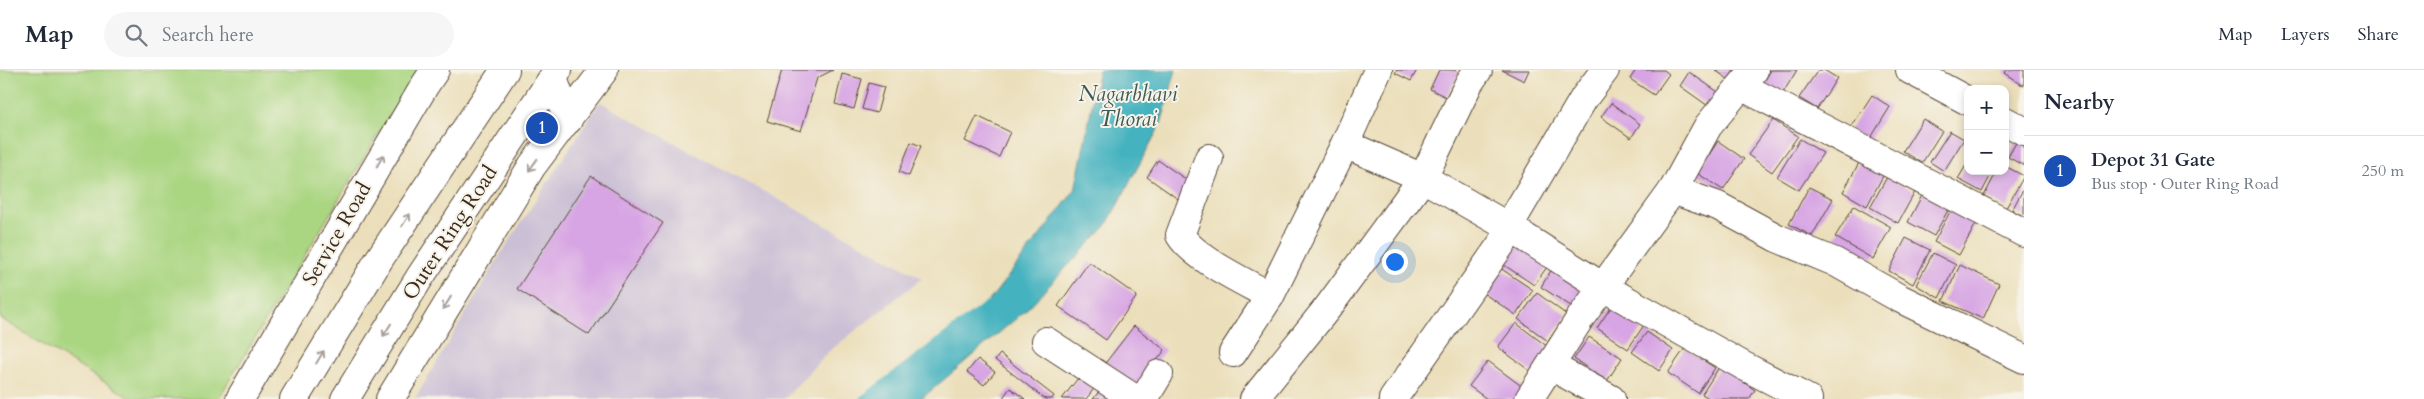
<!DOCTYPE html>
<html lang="en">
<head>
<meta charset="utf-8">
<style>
	body { margin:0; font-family:Cardo,serif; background:#f6f6f7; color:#1f2937 }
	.controls { position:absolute; right:15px; top:15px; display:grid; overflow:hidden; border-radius:10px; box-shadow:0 2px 8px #0003 }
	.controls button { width:45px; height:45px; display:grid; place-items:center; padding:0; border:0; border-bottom:1px solid #e0e1e3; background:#fff; color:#1f2937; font:25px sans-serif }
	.you { position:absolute; left:1394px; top:191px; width:18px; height:18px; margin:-12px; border:4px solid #fff; border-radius:50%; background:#1a73e8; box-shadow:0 0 0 8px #1a73e833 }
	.badge { display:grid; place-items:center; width:32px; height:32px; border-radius:50%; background:#2563eb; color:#fff; font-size:16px; font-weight:700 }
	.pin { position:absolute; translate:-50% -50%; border:2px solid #fff; box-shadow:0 1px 5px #0006 }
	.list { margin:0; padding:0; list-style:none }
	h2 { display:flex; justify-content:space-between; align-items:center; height:65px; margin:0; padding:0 20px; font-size:21px }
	h2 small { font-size:16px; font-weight:400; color:#747a83 }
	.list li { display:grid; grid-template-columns:32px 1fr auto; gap:15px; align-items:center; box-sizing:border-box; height:70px; padding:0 20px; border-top:1px solid #e0e1e3 }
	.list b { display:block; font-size:19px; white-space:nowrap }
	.list p { margin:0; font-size:16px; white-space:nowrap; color:#747a83 }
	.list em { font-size:16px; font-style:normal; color:#747a83 }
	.icon { flex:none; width:28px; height:28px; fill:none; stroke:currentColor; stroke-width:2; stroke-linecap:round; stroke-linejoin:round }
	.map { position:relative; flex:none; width:2024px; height:329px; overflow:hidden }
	header { display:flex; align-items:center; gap:30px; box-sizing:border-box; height:70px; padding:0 25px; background:#fff; border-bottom:1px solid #e0e1e3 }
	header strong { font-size:24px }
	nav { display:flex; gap:28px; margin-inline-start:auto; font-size:18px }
	.search { width:350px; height:45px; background:#f6f6f7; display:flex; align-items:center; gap:12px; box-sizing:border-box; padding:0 18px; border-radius:28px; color:#747a83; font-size:19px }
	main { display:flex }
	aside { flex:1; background:#fff }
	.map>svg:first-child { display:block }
</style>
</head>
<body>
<header>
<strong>Map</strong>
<div class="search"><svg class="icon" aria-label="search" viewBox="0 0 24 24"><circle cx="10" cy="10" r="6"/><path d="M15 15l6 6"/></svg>Search here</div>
<nav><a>Map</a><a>Layers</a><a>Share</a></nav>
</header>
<main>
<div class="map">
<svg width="2024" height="329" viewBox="0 0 2024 329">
	<rect width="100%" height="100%" fill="#f7f3e8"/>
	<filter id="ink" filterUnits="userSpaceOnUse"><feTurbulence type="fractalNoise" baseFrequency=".02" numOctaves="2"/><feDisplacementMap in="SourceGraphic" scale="10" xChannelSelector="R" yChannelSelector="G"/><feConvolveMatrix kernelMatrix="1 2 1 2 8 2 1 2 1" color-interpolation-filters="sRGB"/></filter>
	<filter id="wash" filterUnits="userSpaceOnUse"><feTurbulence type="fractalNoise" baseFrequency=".0096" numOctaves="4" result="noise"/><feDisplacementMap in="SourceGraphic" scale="20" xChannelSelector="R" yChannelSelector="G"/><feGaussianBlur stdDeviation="1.12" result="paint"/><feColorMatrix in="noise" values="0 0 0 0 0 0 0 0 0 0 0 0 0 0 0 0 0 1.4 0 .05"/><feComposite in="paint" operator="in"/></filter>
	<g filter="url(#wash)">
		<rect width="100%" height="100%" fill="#ebdfbb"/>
		<polygon fill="#cbbfd5" points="600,32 922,208 827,283 784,329 415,329 502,182"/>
		<polygon fill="#aad682" stroke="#728050" points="0,0 417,0 218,329 132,329 0,248"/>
		<polygon fill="#44b2c0" stroke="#406e6f" points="1099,0 1176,0 1161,54 1106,156 1025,241 921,329 863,329 982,240 1075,120"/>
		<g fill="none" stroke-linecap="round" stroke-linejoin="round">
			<polyline stroke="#44b2c0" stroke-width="7" points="863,329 987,235"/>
		</g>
		<g id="blocks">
			<g fill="#d7a4e4">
				<polygon points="782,0 833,0 817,8 801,61 767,51"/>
				<polygon points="1397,0 1417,0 1411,11 1395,3"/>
				<polygon points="1439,0 1454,0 1459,3 1446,27 1430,19"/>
				<polygon points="1502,0 1529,0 1524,11"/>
				<polygon points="1636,0 1664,0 1669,4 1654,25 1630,9"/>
				<polygon points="1715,0 1735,0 1728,9"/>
				<polygon points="1771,0 1797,0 1781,26 1763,13"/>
				<polygon points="1818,0 1824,0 1837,8 1817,39 1799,28"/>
				<polygon points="2007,0 2024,0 2024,16 2004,3"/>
				<polygon points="1689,2 1721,24 1711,38 1680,16"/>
				<polygon points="842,4 862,9 854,39 835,34"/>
				<polygon points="869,13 884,17 877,43 862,39"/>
				<polygon points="1872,25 1890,37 1869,71 1850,59"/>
				<polygon points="1611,33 1640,54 1631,68 1601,47"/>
				<polygon points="977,46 1010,62 999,87 965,71"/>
				<polygon points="1923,49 1942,61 1922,93 1903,81"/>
				<polygon points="1773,50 1798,66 1772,102 1748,85"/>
				<polygon points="1950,61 1964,69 1944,101 1930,92"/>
				<polygon points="1800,69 1823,83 1799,120 1777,107"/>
				<polygon points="2018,69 2024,72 2024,96 2008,87"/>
				<polygon points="1718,71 1744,89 1723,120 1697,103"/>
				<polygon points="911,72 921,76 909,106 899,102"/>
				<polygon points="1158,90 1197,117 1185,134 1147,107"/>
				<polygon points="1860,91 1884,104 1867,136 1843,122"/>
				<polygon points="1968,92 1968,101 1993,101 1982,122 1958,109"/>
				<polygon points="2005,96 2024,106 2006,138 1984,126 1997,101 2005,101"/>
				<polygon points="591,106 663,153 589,265 517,219"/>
				<polygon points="1887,107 1915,122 1898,153 1870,137"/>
				<polygon points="1927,116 1953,131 1934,166 1908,152"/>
				<polygon points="1809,117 1833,129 1812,166 1789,154"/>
				<polygon points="2024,118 2024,144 2023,146 2012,140"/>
				<polygon points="1854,136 1891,157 1873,189 1835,167"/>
				<polygon points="1953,136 1978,150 1959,185 1934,172"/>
				<polygon points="1906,168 1930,180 1913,214 1889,201"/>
				<polygon points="1517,170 1550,193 1534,215 1501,193"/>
				<polygon points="1933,183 1956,195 1939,228 1916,215"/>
				<polygon points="1089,192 1137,226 1106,270 1058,236"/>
				<polygon points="1960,195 1999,214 1983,249 1943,231"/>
				<polygon points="1500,198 1533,220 1516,245 1483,223"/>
				<polygon points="1552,199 1586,221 1574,238 1541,217"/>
				<polygon points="1537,223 1567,245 1548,271 1518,249"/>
				<polygon points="1613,234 1644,255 1628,279 1597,258"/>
				<polygon points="1516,253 1552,280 1534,304 1498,277"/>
				<polygon points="1134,256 1165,280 1134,320 1103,296"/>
				<polygon points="1647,262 1673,280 1659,301 1632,282"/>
				<polygon points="1589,267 1622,288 1607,311 1574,289"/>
				<polygon points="1685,278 1715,298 1698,323 1668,303"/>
				<polygon points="1000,284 1054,326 1052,329 1045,329 995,290"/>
				<polygon points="978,289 995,302 984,315 967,302"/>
				<polygon points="1488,291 1524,318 1516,329 1487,329 1469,316"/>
				<polygon points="1720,296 1755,320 1749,329 1710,329 1702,324"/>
				<polygon points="1085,299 1100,311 1086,329 1062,329"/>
				<polygon points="1106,313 1127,329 1093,329"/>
				<polygon points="1010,318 1025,329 1002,329"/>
			</g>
		</g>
	</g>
	<g filter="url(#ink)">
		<use href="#blocks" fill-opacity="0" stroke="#554536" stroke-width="1"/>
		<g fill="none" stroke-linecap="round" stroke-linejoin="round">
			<g stroke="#554536" stroke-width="30">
				<g id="street">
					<polyline points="1910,0 1968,31"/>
					<polyline points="1743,17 2024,163"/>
					<polyline points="2005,51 2024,61"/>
					<polyline points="1345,74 1423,108 1512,159 1603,217 1742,295 1808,329"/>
					<path d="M 1209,88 L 1180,165 C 1195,189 1245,212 1270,226 L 1233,283"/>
					<polyline points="1673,120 1718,136 1777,168 1835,192 1899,228 2024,289"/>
					<polyline points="1270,226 1345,74 1378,0"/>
					<polyline points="1046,271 1135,329"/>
					<polyline points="1551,296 1611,329"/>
					<polyline points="1144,329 1159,304"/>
					<polyline points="1254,329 1329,236 1423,108 1469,13 1478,0"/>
					<polyline points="1393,329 1512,159 1513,149 1584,28 1605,0"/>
					<polyline points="1529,329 1581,247 1673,120 1708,56 1754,0"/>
				</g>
			</g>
			<g stroke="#554536" stroke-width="30">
				<g id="secondary">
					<polyline points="240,329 425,15 435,0"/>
					<polyline points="390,329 532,96 604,0"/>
				</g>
			</g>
			<g stroke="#554536" stroke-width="30">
				<g id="highway">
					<polyline points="553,8 568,50"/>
					<polyline points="294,329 380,188 505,0"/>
					<polyline points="345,329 420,207 558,0"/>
				</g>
			</g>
			<use href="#street" stroke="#fff" stroke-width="28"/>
			<use href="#secondary" stroke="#fff" stroke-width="28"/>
			<use href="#highway" stroke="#fff" stroke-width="28"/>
		</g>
		<defs><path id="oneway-shaft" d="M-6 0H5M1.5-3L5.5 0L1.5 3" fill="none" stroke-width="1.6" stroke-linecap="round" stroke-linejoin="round" transform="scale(1.25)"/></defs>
		<g stroke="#a79f9a">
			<use href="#oneway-shaft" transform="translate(380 91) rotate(-60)"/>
			<use href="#oneway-shaft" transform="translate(533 95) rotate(125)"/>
			<use href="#oneway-shaft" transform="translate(406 150) rotate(-57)"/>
			<use href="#oneway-shaft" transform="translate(447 233) rotate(122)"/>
			<use href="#oneway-shaft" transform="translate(387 260) rotate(122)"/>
			<use href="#oneway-shaft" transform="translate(320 287) rotate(-59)"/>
		</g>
	</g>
	<g text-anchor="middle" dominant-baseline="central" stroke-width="4" stroke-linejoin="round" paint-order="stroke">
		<g font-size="21" fill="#3b2a1e" stroke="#f7f3e8">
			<text transform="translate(450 163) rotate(-57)">Outer Ring Road</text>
			<text transform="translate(337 164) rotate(-60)">Service Road</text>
		</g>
		<g font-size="22" font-style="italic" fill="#3e5a57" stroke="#f7f3e8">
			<text x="1128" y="24">Nagarbhavi<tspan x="1128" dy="25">Thorai</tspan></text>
		</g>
	</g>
</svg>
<div class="controls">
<button>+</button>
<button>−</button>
</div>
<div class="you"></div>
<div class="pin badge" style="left:542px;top:58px;background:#1a4fb4">1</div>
</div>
<aside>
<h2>Nearby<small></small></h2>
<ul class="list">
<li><span class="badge" style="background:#1a4fb4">1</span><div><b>Depot 31 Gate</b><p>Bus stop · Outer Ring Road</p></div><em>250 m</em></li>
</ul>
</aside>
</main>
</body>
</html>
